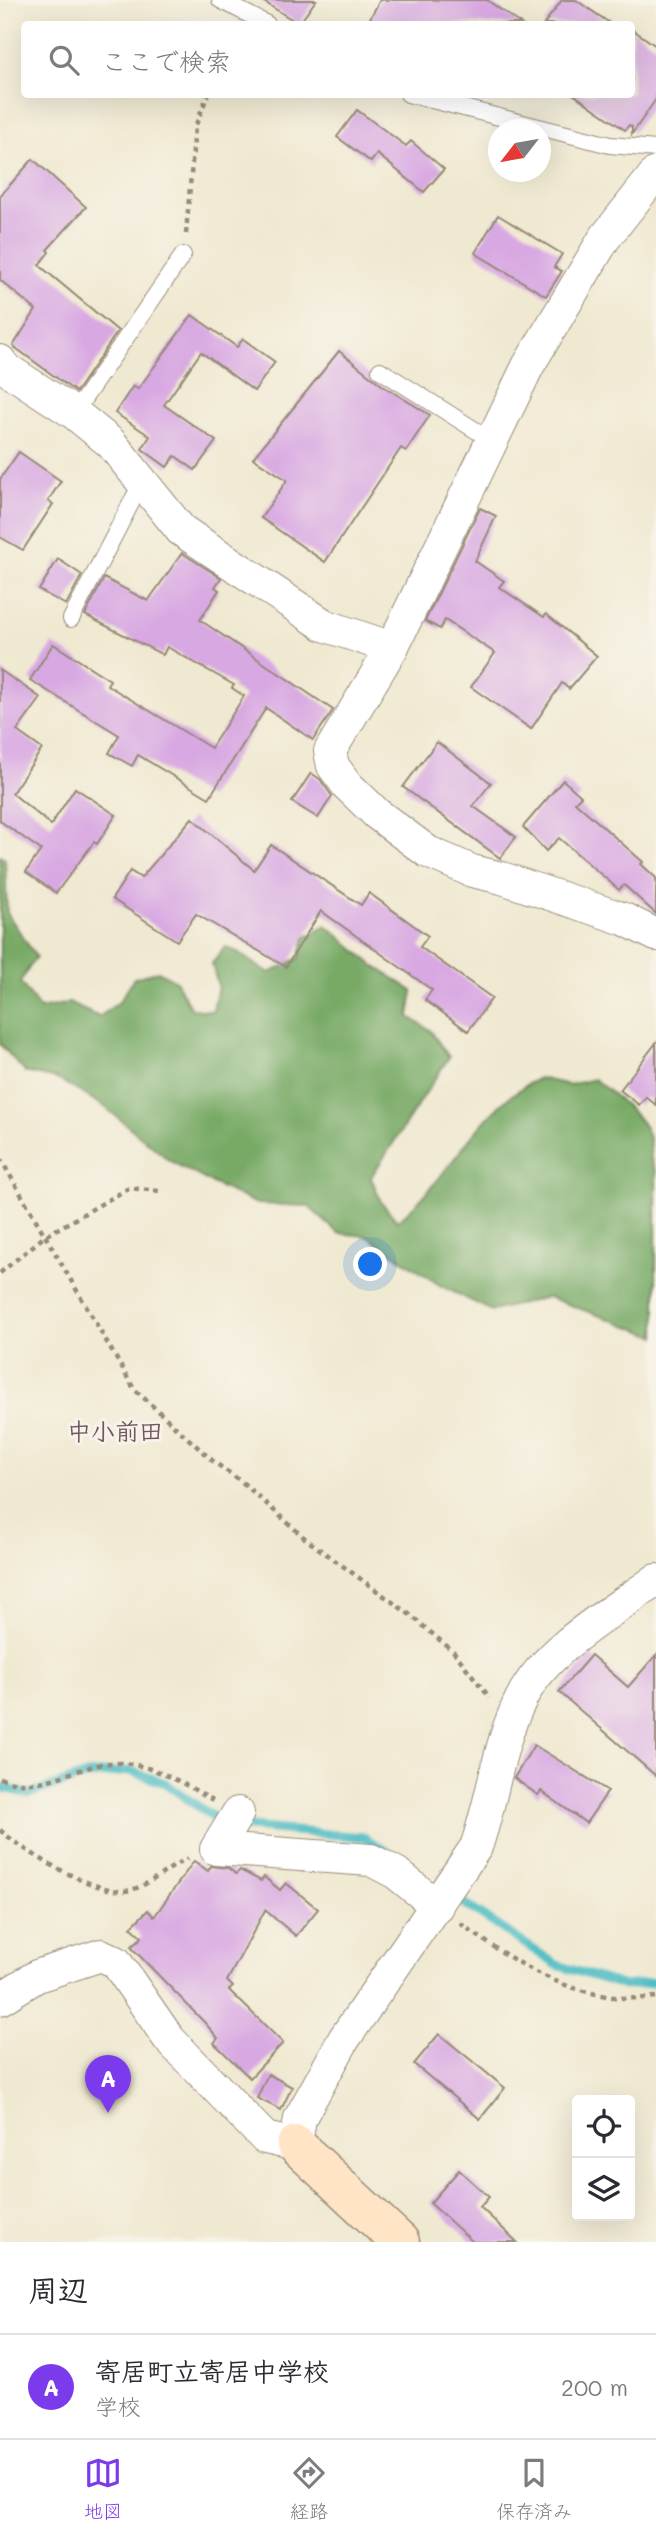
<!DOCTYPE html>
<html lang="ja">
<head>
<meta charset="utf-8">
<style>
	body { margin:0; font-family:Mali,"Klee One",sans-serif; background:#f2f2f3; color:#2b2b33 }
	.controls { position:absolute; right:21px; bottom:21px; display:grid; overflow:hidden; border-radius:7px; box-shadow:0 7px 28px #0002 }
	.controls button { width:63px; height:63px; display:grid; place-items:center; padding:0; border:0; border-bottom:2px solid #e1e1e2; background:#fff; color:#2b2b33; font:35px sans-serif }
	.compass { position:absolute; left:488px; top:119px; width:63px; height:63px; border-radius:50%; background:#fff; box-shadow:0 7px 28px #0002; rotate:239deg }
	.you { position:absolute; left:371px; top:1265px; width:24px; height:24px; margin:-18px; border:5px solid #fff; border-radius:50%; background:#1a73e8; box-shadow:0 0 0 10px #1a73e833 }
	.badge { display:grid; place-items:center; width:46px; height:46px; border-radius:50%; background:#7c3aed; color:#fff; font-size:23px; font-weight:700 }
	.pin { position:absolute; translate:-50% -58px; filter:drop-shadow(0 2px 4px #0008) }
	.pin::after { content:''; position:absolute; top:37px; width:24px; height:21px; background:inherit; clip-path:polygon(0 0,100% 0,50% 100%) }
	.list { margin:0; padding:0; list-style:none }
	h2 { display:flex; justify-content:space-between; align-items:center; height:91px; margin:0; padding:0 28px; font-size:30px }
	h2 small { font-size:23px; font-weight:400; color:#7c7c81 }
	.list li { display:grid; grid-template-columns:46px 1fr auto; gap:21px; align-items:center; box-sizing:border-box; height:105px; padding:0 28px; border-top:2px solid #e1e1e2 }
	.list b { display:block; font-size:26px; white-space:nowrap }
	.list p { margin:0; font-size:23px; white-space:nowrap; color:#7c7c81 }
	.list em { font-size:23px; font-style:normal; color:#7c7c81 }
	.icon { flex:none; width:38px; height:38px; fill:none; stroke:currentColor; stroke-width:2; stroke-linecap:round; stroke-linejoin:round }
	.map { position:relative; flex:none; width:656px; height:2242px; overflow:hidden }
	.search { position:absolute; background:#fff; box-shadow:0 7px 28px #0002; left:21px; right:21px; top:21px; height:77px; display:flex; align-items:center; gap:18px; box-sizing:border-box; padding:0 24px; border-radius:7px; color:#7c7c81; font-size:26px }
	.sheet { height:196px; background:#fff }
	nav { display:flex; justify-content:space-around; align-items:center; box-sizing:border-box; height:98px; border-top:2px solid #e1e1e2; background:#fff; font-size:19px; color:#7c7c81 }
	nav a { display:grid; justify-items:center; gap:4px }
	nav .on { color:#7c3aed }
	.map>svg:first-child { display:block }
</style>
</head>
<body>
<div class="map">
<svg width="656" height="2242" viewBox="0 0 656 2242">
	<rect width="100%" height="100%" fill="#f7f3e8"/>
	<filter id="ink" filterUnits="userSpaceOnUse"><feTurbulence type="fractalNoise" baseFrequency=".0143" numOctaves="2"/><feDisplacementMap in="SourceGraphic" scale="14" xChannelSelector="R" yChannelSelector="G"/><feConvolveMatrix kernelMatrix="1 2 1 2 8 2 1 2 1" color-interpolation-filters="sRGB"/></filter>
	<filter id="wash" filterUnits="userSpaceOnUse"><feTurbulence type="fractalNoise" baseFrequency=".00686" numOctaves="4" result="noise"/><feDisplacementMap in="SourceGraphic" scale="28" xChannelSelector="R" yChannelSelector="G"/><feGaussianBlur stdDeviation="1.57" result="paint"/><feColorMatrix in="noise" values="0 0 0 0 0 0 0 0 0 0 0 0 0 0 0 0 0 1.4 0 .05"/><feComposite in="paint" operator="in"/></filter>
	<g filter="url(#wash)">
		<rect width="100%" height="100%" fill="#f0e9d1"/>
		<path fill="#78aa66" stroke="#5a6a42" stroke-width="2" d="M 0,855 L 5,859 L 7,913 L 36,957 L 20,982 L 40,1009 L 69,1003 L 99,1017 L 119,1002 L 134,978 L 158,971 L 176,981 L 191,1009 L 213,1011 L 218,986 L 212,964 L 225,947 C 245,953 253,966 270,973 L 299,958 L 305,938 L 326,925 L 373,965 L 413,991 L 409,1017 L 430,1030 L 449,1057 L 371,1177 L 381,1202 L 397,1221 C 451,1179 475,1110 539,1078 L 569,1085 L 594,1079 C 609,1092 643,1116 648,1135 C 652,1149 648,1160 656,1172 L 656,1336 L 548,1297 L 492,1311 L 441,1286 L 367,1236 L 338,1233 L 308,1206 L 257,1204 L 214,1184 L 170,1161 L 104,1106 L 57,1079 L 25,1072 L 0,1044 Z"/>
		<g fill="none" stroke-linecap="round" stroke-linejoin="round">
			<g stroke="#4fbdc4" stroke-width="9">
				<polyline points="0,1787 29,1794 87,1775 131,1771 165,1783 224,1825"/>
				<polyline points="238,1826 364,1837 387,1852"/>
				<polyline points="451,1895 557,1965 625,1986 656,1982"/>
			</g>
		</g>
		<g id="blocks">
			<g fill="#d8a8e2">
				<polygon points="261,0 316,0 299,24"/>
				<polygon points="380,0 487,0 521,24 367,24"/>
				<polygon points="562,0 576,0 611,24 544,24"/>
				<polygon points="632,29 656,46 656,99 632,134 632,127 629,125 625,130 573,94 632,94"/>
				<polygon points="357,110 406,146 411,141 444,169 424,192 377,154 371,162 337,137"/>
				<polygon points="33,159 86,207 47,250 49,252 39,265 118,331 76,392 13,346 36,310 0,280 0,196"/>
				<polygon points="498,215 562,254 554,267 562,271 546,296 475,253"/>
				<polygon points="192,315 237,347 243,339 275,362 254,391 201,352 164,405 216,441 195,470 175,456 167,467 142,449 150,436 115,413 133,386 138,389"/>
				<polygon points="339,351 383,386 430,415 406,451 401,448 325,562 261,518 287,480 253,458"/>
				<polygon points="19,452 61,481 48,501 53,504 23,550 0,537 0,479"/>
				<polygon points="480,508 496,516 475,561 504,581 499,587 544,617 546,614 597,656 569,689 562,683 531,729 471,687 495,653 445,620 440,629 425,621"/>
				<polygon points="182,553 221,578 215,587 219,590 200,620 333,710 313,740 266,708 209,798 138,755 132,766 109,753 119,735 30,680 53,644 110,680 107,685 211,748 244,696 232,688 234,685 167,647 163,655 85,615 104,578 148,601"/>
				<polygon points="58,559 82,575 66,605 39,590"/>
				<polygon points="0,670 41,698 17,731 42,749 12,793 51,825 75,788 116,815 97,844 94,842 56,893 26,872 41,850 0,821"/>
				<polygon points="437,742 491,783 473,806 516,837 500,858 403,787"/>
				<polygon points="311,773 320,779 332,796 318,818 292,802"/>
				<polygon points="563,780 581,796 575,802 643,862 641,864 656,878 656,914 624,885 619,890 559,838 546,851 523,827"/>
				<polygon points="192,818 254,870 271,845 361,905 369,893 428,936 420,947 492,998 468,1031 425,1000 432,990 321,911 286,967 196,914 177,941 112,899 130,871 141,878"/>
				<polygon points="656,1043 656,1105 646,1097 639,1105 620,1090"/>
				<polygon points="591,1655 628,1687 656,1655 656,1776 559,1692"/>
				<polygon points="534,1745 608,1791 586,1823 541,1791 538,1795 514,1778"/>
				<polygon points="194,1861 208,1871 211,1866 228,1868 236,1874 240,1870 261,1881 264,1877 280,1890 286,1883 318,1909 296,1936 265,1910 227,1981 233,1987 229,1990 283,2043 250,2078 214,2043 218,2038 205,2023 131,1947 142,1937 131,1927 148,1910 154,1917"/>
				<polygon points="439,2034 505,2088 480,2119 414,2064"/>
				<polygon points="268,2074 292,2087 281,2110 257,2098"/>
				<polygon points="459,2170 489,2197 480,2207 517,2242 473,2242 430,2203"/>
			</g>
		</g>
	</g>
	<g filter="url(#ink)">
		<use href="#blocks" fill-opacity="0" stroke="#968a78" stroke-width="2"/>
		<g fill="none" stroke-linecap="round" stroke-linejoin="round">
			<g stroke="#968a78" stroke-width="18">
				<g id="lane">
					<polyline points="220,0 267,24"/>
					<polyline points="408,94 610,145 656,149"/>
					<polyline points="380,370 491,440"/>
					<polyline points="74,413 183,255"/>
					<polyline points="71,619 142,482"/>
				</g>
			</g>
			<g stroke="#968a78" stroke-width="34">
				<g id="street">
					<polyline points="656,173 604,239 528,366 392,648 330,751 333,766 347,785 377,814 428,852 472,871 502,878 624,919 656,935"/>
					<polyline points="0,361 5,368 74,413 111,443 181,530 324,625 392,648"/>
					<polyline points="238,1813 216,1849 371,1860 396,1873 437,1906"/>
					<path d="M 0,1999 L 37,1976 L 101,1955 L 116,1962 L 169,2039 L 265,2138 L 296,2145 L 300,2118 L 344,2039 L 476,1847 C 493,1799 498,1744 521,1699 C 547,1647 611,1613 656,1580"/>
				</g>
			</g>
			<g stroke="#968a78" stroke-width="41">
				<polyline id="secondary" points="296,2145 400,2242"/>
			</g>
			<g stroke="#968a78" stroke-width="4.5" stroke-dasharray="5 5" stroke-linecap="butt">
				<polyline points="186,234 195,127 208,94"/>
				<polyline points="0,1158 134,1389 214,1462 242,1482 307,1540 409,1614 454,1652 490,1698"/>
				<polyline points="0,1273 45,1236 129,1188 160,1191"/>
				<path d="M 0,1778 C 38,1795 74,1766 111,1763 C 148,1761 182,1783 213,1800"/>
				<path d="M 0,1830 C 23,1851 100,1898 131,1890 C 151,1884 170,1867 188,1858"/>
				<path d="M 460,1923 C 517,1965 581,2006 656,1997"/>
			</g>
			<use href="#lane" stroke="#fff" stroke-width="16"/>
			<use href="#street" stroke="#fff" stroke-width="32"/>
			<use href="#secondary" stroke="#ffe4c6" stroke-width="38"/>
		</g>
	</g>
	<g text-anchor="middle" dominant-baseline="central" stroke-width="6" stroke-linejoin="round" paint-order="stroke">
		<g font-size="24" font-weight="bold" fill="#725663" stroke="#f7f3e8">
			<text x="115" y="1430">中小前田</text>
		</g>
	</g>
</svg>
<div class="controls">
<button><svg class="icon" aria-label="locate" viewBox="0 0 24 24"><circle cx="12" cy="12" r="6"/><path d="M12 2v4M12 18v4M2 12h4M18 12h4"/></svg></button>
<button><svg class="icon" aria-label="layers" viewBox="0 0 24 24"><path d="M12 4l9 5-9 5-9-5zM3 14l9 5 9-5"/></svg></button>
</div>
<svg class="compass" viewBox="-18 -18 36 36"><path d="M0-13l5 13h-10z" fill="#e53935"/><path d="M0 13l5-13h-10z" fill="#7c7c81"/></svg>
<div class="you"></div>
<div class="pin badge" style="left:108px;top:2113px">A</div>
<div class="search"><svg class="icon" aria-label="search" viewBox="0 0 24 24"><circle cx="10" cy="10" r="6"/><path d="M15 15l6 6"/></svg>ここで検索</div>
</div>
<section class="sheet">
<h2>周辺<small></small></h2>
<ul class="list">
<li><span class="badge">A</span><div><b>寄居町立寄居中学校</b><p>学校</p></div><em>200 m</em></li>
</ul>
</section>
<nav>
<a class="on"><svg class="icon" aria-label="map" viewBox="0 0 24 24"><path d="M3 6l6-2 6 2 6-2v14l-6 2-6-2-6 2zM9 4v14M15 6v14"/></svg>地図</a>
<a><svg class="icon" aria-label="directions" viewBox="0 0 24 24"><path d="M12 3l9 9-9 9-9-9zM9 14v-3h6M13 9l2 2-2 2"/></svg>経路</a>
<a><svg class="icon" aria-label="saved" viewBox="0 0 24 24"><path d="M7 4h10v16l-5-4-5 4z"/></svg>保存済み</a>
</nav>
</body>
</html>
